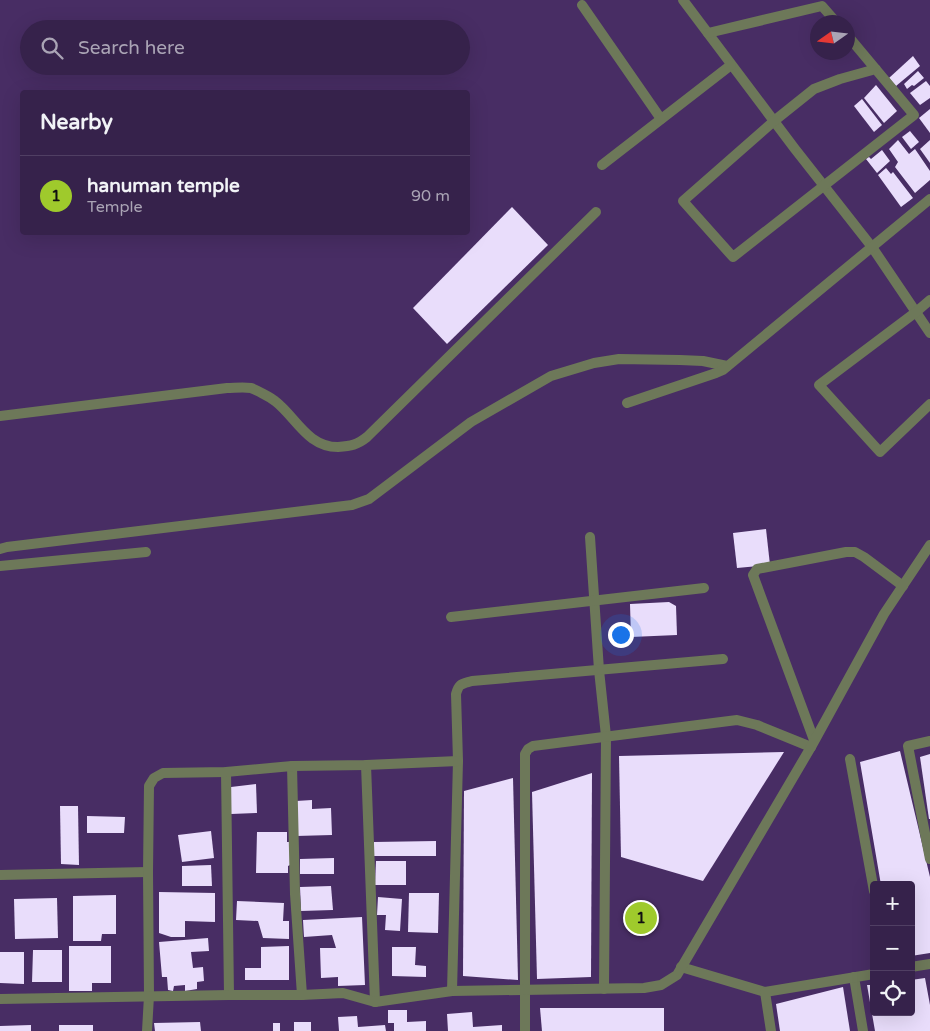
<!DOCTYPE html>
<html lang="en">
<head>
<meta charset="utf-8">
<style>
	body { margin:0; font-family:"Varela Round",sans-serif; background:#3d2a52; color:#f1f3f6 }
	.controls { position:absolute; right:15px; bottom:15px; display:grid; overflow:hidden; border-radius:5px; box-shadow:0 5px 20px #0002 }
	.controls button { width:45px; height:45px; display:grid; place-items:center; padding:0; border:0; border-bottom:1px solid #503f63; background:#36224b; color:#f1f3f6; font:25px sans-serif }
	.compass { position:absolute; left:810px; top:15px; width:45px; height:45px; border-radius:50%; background:#36224b; box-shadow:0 5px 20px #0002; rotate:256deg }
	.you { position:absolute; left:620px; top:634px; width:18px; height:18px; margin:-12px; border:4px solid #fff; border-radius:50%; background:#1a73e8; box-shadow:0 0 0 8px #1a73e833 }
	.badge { display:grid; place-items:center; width:32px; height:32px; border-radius:50%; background:#9fca2c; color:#111; font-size:16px; font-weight:700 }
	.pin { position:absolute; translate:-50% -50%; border:2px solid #fff; box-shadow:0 1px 5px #0006 }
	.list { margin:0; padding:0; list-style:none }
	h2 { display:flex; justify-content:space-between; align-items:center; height:65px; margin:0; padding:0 20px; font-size:21px }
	h2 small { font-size:16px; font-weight:400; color:#aaa4b5 }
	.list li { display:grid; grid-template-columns:32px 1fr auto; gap:15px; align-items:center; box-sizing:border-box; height:80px; padding:0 20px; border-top:1px solid #503f63 }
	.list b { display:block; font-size:19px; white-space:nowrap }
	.list p { margin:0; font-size:16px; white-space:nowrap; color:#aaa4b5 }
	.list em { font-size:16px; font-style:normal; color:#aaa4b5 }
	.icon { flex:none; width:28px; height:28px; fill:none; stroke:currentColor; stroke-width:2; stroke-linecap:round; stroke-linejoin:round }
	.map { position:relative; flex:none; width:930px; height:1031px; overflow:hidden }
	.search { position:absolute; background:#36224b; box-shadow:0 5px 20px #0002; left:20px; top:20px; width:450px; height:55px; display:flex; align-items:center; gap:12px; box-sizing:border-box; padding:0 18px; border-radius:28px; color:#aaa4b5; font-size:19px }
	.panel { position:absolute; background:#36224b; box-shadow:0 5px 20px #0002; left:20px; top:90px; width:450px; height:145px; border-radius:5px }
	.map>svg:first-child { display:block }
</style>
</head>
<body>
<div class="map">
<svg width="930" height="1031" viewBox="0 0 930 1031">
	<rect width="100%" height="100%" fill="#482d64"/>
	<g fill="#e9ddfb">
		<polygon points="913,56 920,66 896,86 889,78"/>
		<polygon points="918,71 924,78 914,86 912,85 907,89 904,84"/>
		<polygon points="926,81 930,86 930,98 920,105 910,93"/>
		<polygon points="876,85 897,111 884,123 864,98"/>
		<polygon points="862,99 882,125 874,132 854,106"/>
		<polygon points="930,109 930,133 919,118"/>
		<polygon points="910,131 919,142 911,149 902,137"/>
		<polygon points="898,140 909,154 915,149 930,171 930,180 915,193 895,167 898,162 889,149"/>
		<polygon points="930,140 930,163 920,149"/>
		<polygon points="882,150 890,161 877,173 866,159 869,157 871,159"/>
		<polygon points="886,168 891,174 893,172 913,198 901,207 878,175"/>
		<polygon points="512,207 548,245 447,344 413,308"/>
		<polygon points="766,529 770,565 737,568 733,533"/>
		<polygon points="669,602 676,606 677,635 631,637 630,604"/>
		<polygon points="900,751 930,877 930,953 911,956 911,885 881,885 860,762"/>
		<polygon points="784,752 703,881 621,857 619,756"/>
		<polygon points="930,754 930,819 929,819 920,757"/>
		<polygon points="592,773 591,977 537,979 532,792"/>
		<polygon points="513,778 518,980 463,976 464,791"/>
		<polygon points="256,784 257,813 231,814 231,787"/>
		<polygon points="312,800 312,809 331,808 332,835 296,836 296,801"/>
		<polygon points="60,806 78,806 79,865 61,864"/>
		<polygon points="87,816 125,817 124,833 87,833"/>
		<polygon points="211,831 214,858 182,862 178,835"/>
		<polygon points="257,832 287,832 287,842 292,842 292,864 288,866 288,873 256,873"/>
		<polygon points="436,841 436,856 374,856 374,842"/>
		<polygon points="334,858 334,874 300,874 300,859"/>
		<polygon points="376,861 406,861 406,885 375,885"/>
		<polygon points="211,865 212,886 182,886 182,866"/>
		<polygon points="331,886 333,910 301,911 300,887"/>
		<polygon points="159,892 215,893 215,922 185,921 185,937 171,937 159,933"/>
		<polygon points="409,893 439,893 438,933 408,932"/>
		<polygon points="116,895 116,934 102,934 101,941 73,941 73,896"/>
		<polygon points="378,897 402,899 400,931 385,930 386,915 377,915"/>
		<polygon points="57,898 58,938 15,939 14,899"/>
		<polygon points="237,901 284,903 283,921 289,921 289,939 263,938 258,921 236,920"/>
		<polygon points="362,917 365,985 338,986 338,977 321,978 320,948 336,948 332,935 304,937 303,920"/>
		<polygon points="208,938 209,951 191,952 193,968 203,967 204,981 197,982 197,989 185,991 185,985 174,986 173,991 168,990 167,977 162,977 159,942"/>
		<polygon points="69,946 111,946 111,983 92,983 92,991 69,991"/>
		<polygon points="289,946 289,980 245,980 245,968 261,968 261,947"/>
		<polygon points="392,947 416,947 415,965 426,966 426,977 392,976"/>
		<polygon points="33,950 62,950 62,982 32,982"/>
		<polygon points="0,952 24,952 24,984 0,983"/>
		<polygon points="925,978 930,1005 930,1031 875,1031 867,985 874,985 874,1012 911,1012 911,980"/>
		<polygon points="843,987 850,1031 780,1031 776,1004"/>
		<polygon points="540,1008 664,1008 664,1031 542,1031"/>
		<polygon points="388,1010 407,1010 407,1022 426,1021 426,1031 394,1031 394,1023 388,1023"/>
		<polygon points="472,1012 473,1027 502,1025 502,1031 448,1031 447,1014"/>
		<polygon points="357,1016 358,1027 385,1025 386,1031 339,1031 338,1017"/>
		<polygon points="200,1022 201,1031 155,1031 154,1023"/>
		<rect x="294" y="1022" width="17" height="9"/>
		<rect x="273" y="1023" width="7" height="8"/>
		<polygon points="31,1025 31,1031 0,1031 0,1026"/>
		<rect x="59" y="1025" width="34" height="6"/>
	</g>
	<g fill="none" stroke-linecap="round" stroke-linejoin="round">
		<g stroke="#6d7859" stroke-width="10">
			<path d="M 0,416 L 227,388 C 234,388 243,387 251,388 C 256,390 270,397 275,401 C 296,417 307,447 338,447 C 351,446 357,445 367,437 L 596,212"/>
			<polyline points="0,549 7,547 352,505 369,499 471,422 551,376 594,363 619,359 680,360 703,361 727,366"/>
			<polyline points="0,566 146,552"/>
		</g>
		<g stroke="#6d7859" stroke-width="10">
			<polyline points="683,0 795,149 872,247 930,333"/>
			<polyline points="582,5 661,119"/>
			<polyline points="708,33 822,6 836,22"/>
			<polyline points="848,36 914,115 733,257 683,201 774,121 814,89 840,79 876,69"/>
			<polyline points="602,165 731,65"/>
			<polyline points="930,300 916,312 819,385 880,452 930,404"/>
			<polyline points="627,403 716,373 723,370 930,199"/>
			<polyline points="590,537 599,670 606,736 604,989"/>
			<polyline points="451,617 704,588"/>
			<polyline points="814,740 753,575 757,569 846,552 855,552 864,557 903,586"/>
			<polyline points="930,741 908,746 930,859"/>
			<polyline points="850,759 874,891"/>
			<polyline points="366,765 375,1002"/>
			<polyline points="292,766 295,894 302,995"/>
			<polyline points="226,772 229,995"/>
			<polyline points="0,875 148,872"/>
			<polyline points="681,967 765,992"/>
			<polyline points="911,967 930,964"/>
			<polyline points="854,977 863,1031"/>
			<path d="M 452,991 L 458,761 L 456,694 C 459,683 462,684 472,681 L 723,659"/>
			<polyline points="147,1031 149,996 148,872 149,786 154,778 163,773 226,772 292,766 366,765 458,761"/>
			<polyline points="525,1031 525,754 528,749 533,746 737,720 757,725 811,747"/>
			<polyline points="771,1031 765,992 874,974"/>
		</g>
		<polyline stroke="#6d7859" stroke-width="10" points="0,999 229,995 302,995 343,993 375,1002 452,991 644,988 661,985 677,975 811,747 884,614 930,545"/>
	</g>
</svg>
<div class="controls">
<button>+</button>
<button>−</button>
<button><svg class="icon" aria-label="locate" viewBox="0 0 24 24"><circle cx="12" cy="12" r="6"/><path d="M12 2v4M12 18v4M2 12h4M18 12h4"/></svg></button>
</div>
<svg class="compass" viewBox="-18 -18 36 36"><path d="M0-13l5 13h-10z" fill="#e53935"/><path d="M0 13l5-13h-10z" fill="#aaa4b5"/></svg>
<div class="you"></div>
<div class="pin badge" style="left:641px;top:918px">1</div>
<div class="search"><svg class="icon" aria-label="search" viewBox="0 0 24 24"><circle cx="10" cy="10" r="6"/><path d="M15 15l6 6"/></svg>Search here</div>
<section class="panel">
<h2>Nearby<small></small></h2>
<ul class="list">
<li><span class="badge">1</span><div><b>hanuman temple</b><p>Temple</p></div><em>90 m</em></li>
</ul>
</section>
</div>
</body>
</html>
